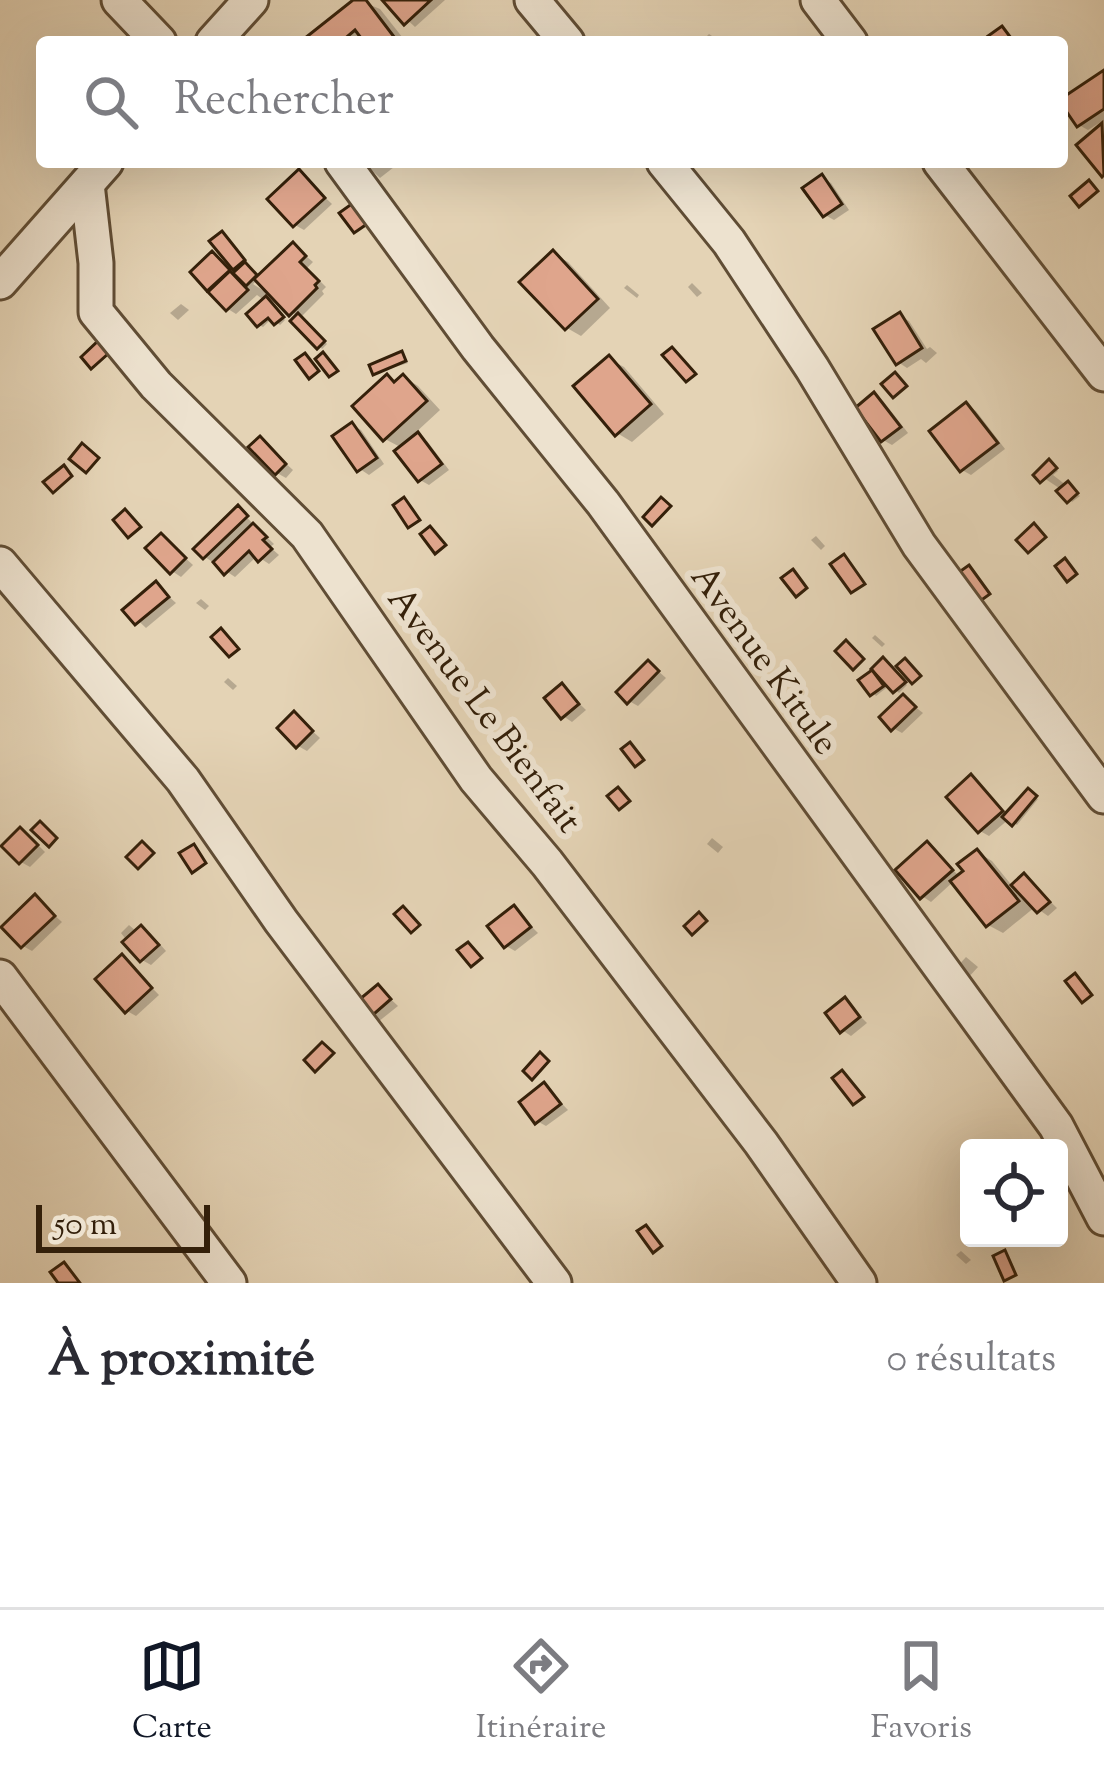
<!DOCTYPE html>
<html lang="fr">
<head>
<meta charset="utf-8">
<style>
	body { margin:0; font-family:"Sorts Mill Goudy",serif; background:#f7f7f7; color:#2b2b33 }
	.controls { position:absolute; right:36px; bottom:36px; display:grid; overflow:hidden; border-radius:12px; box-shadow:0 12px 48px #0002 }
	.controls button { width:108px; height:108px; display:grid; place-items:center; padding:0; border:0; border-bottom:3px solid #e1e1e2; background:#fff; color:#2b2b33; font:60px sans-serif }
	.scale { position:absolute; left:36px; bottom:30px; width:174px; box-sizing:border-box; padding-left:12px; border:6px solid #34200a; border-top:0; font-size:33px; line-height:42px; white-space:nowrap; color:#34200a; -webkit-text-stroke:9px #ede2cf; paint-order:stroke }
	.list { margin:0; padding:0; list-style:none }
	h2 { display:flex; justify-content:space-between; align-items:center; height:156px; margin:0; padding:0 48px; font-size:51px }
	h2 small { font-size:39px; font-weight:400; color:#7c7c81 }
	.icon { flex:none; width:66px; height:66px; fill:none; stroke:currentColor; stroke-width:2; stroke-linecap:round; stroke-linejoin:round }
	.map { position:relative; flex:none; width:1104px; height:1283px; overflow:hidden }
	.search { position:absolute; background:#fff; box-shadow:0 12px 48px #0002; left:36px; right:36px; top:36px; height:132px; display:flex; align-items:center; gap:30px; box-sizing:border-box; padding:0 42px; border-radius:12px; color:#7c7c81; font-size:45px }
	.sheet { height:324px; background:#fff }
	nav { display:flex; justify-content:space-around; align-items:center; box-sizing:border-box; height:168px; border-top:3px solid #e1e1e2; background:#fff; font-size:33px; color:#7c7c81 }
	nav a { display:grid; justify-items:center; gap:6px }
	nav .on { color:#111827 }
	.map>svg:first-child { display:block }
</style>
</head>
<body>
<div class="map">
<svg width="1104" height="1283" viewBox="0 0 1104 1283">
	<rect width="100%" height="100%" fill="#e4d3b5"/>
	<filter id="stains"><feTurbulence type="fractalNoise" baseFrequency=".00167" numOctaves="4"/><feColorMatrix values="0 0 0 0 .2 0 0 0 0 .09 0 0 0 0 .02 0 0 0 .5 -.17"/></filter>
	<radialGradient id="worn" r=".72"><stop offset=".6" stop-color="#630" stop-opacity="0"/><stop offset="1" stop-color="#630" stop-opacity=".3"/></radialGradient>
	<g fill="#0003">
		<polygon points="358,0 380,9 406,42 304,42"/>
		<polygon points="386,0 445,0 415,27"/>
		<polygon points="709,34 718,40 720,42 701,42"/>
		<polygon points="1104,73 1104,120 1088,130 1079,125"/>
		<polygon points="363,162 390,162 394,167 380,178"/>
		<polygon points="299,173 332,204 304,230 295,225"/>
		<polygon points="822,178 831,183 849,210 834,220 825,215"/>
		<polygon points="225,236 247,262 244,265 259,279 293,245 313,262 307,268 326,287 322,291 324,294 301,317 327,344 322,349 298,317 258,279 253,284 269,294 264,298 285,320 280,325 272,318 263,327 259,325 265,301 257,295 236,314 228,309 194,272 212,255 235,267"/>
		<polygon points="553,254 568,262 610,308 581,336 567,328"/>
		<polygon points="692,283 702,293 697,297 688,287"/>
		<polygon points="627,285 639,295 637,298 624,288"/>
		<polygon points="181,304 189,310 178,320 170,313"/>
		<polygon points="900,316 909,321 927,349 930,347 937,353 926,363 921,359 907,368 898,362"/>
		<polygon points="402,354 408,363 376,373"/>
		<polygon points="609,359 624,367 664,414 632,442 617,433"/>
		<polygon points="404,377 418,386 440,410 414,434 427,441 449,470 429,485 420,480 402,448 385,439 388,378 397,384"/>
		<polygon points="874,396 883,401 908,433 892,445 883,440"/>
		<polygon points="967,406 976,411 1005,449 971,475 962,470"/>
		<polygon points="352,425 361,430 384,464 369,475 360,469"/>
		<polygon points="260,440 293,470 286,478 277,473"/>
		<polygon points="1053,465 1058,471 1053,475 1080,496 1072,502 1062,490 1038,474"/>
		<polygon points="238,509 274,544 270,547 279,555 269,564 257,556 235,577 205,557"/>
		<polygon points="161,536 193,565 181,577 172,571"/>
		<polygon points="816,536 825,546 821,550 811,540"/>
		<polygon points="156,585 176,603 146,628 127,610"/>
		<polygon points="201,599 209,606 205,610 196,603"/>
		<polygon points="875,635 885,644 882,647 872,638"/>
		<polygon points="884,661 907,685 899,693 890,685 876,696 862,681"/>
		<polygon points="649,663 666,678 638,706 629,701"/>
		<polygon points="228,678 237,686 233,690 224,682"/>
		<polygon points="562,687 586,710 572,722 563,716"/>
		<polygon points="904,698 923,713 902,733 893,728"/>
		<polygon points="295,715 320,738 307,751 298,746"/>
		<polygon points="811,727 820,737 816,740 807,730"/>
		<polygon points="971,778 1008,815 1028,792 1038,799 1017,825 1009,819 989,836 980,831"/>
		<polygon points="29,836 45,852 30,867 21,862"/>
		<polygon points="712,838 723,847 718,853 707,844"/>
		<polygon points="928,845 960,877 977,852 992,861 1013,887 1025,877 1057,908 1048,916 1035,907 1003,933 988,925 954,881 931,902 922,896"/>
		<polygon points="35,898 62,922 32,951 23,946"/>
		<polygon points="514,909 538,933 515,951 506,946"/>
		<polygon points="129,925 137,932 141,928 150,933 166,951 151,965 142,960 121,933"/>
		<polygon points="966,957 978,967 967,979 955,969"/>
		<polygon points="123,958 159,995 136,1016 127,1011"/>
		<polygon points="379,988 398,1006 378,1022 369,1017"/>
		<polygon points="845,1001 867,1023 851,1036 842,1030"/>
		<polygon points="545,1086 568,1110 546,1126 537,1121"/>
		<polygon points="961,1251 971,1260 966,1264 956,1255"/>
	</g>
	<g fill="#dfa58c" stroke="#34200a" stroke-width="3">
		<polygon points="353,0 366,0 398,42 364,42 355,30 341,42 300,42"/>
		<polygon points="382,0 431,0 404,25"/>
		<polygon points="1002,26 1014,42 993,42 988,36"/>
		<polygon points="1104,70 1104,109 1077,127 1062,105 1062,98"/>
		<polygon points="1102,123 1104,175 1102,177 1076,145"/>
		<polygon points="299,169 325,198 293,227 267,199"/>
		<polygon points="822,174 842,204 823,217 802,188"/>
		<polygon points="1089,180 1098,191 1079,207 1070,196"/>
		<polygon points="353,203 367,224 354,233 339,213"/>
		<polygon points="222,231 245,260 233,270 209,241"/>
		<polygon points="293,242 306,256 300,262 319,281 315,285 317,288 289,316 254,279"/>
		<polygon points="553,250 598,299 565,330 519,282"/>
		<polygon points="212,251 230,270 207,291 190,272"/>
		<polygon points="245,262 257,275 246,286 233,273"/>
		<polygon points="230,271 248,290 226,311 208,292"/>
		<polygon points="266,296 284,317 274,325 268,318 257,327 246,314"/>
		<polygon points="900,312 922,348 896,365 873,329"/>
		<polygon points="298,313 325,341 317,349 290,321"/>
		<polygon points="98,341 109,353 91,369 81,357"/>
		<polygon points="672,347 696,374 686,382 662,355"/>
		<polygon points="402,351 406,361 373,375 369,365"/>
		<polygon points="323,352 338,371 329,377 315,359"/>
		<polygon points="305,353 319,371 309,379 295,360"/>
		<polygon points="609,355 651,404 615,436 573,386"/>
		<polygon points="895,372 907,386 893,398 881,384"/>
		<polygon points="387,374 394,382 403,374 427,401 383,441 352,406"/>
		<polygon points="874,392 901,427 881,442 855,408"/>
		<polygon points="966,402 998,443 960,472 929,431"/>
		<polygon points="352,422 377,458 357,472 332,436"/>
		<polygon points="418,432 442,464 418,482 394,451"/>
		<polygon points="260,436 286,464 275,475 248,447"/>
		<polygon points="82,443 99,458 86,473 69,459"/>
		<polygon points="1049,459 1057,468 1040,483 1033,475"/>
		<polygon points="64,465 72,476 53,493 43,482"/>
		<polygon points="1068,481 1078,493 1067,503 1056,491"/>
		<polygon points="404,497 420,520 408,528 393,505"/>
		<polygon points="661,497 671,506 652,526 643,517"/>
		<polygon points="238,505 248,516 203,559 193,549"/>
		<polygon points="125,509 141,527 128,538 113,520"/>
		<polygon points="253,523 267,537 263,540 272,549 258,562 249,551 224,575 213,562"/>
		<polygon points="1034,523 1046,537 1028,553 1016,540"/>
		<polygon points="430,526 446,545 435,554 420,534"/>
		<polygon points="161,533 186,558 170,574 145,548"/>
		<polygon points="844,554 865,584 851,593 830,564"/>
		<polygon points="1065,558 1077,574 1067,582 1055,566"/>
		<polygon points="969,565 990,594 976,604 955,575"/>
		<polygon points="793,569 807,588 796,597 781,578"/>
		<polygon points="156,581 169,597 135,625 122,610"/>
		<polygon points="221,628 239,649 229,657 211,637"/>
		<polygon points="846,640 864,659 853,670 835,651"/>
		<polygon points="883,657 906,682 893,693 871,669"/>
		<polygon points="905,658 921,676 912,684 896,666"/>
		<polygon points="648,660 659,671 627,704 616,692"/>
		<polygon points="872,670 884,686 870,696 858,680"/>
		<polygon points="562,683 579,704 561,719 544,698"/>
		<polygon points="903,694 916,707 891,731 879,717"/>
		<polygon points="294,711 313,731 296,748 277,728"/>
		<polygon points="630,742 644,760 635,767 621,749"/>
		<polygon points="971,774 1003,811 978,833 946,797"/>
		<polygon points="618,787 630,801 619,810 607,796"/>
		<polygon points="1028,788 1037,796 1012,826 1002,817"/>
		<polygon points="40,821 57,838 49,847 31,830"/>
		<polygon points="20,827 38,845 19,864 1,846"/>
		<polygon points="142,841 154,853 138,869 126,857"/>
		<polygon points="927,841 953,870 920,899 895,870"/>
		<polygon points="194,844 206,863 192,873 179,853"/>
		<polygon points="977,849 1019,901 986,927 950,881 963,871 957,864"/>
		<polygon points="1024,873 1050,902 1037,913 1011,885"/>
		<polygon points="35,894 55,916 21,948 1,927"/>
		<polygon points="514,905 531,927 504,948 487,926"/>
		<polygon points="403,906 420,925 411,933 394,914"/>
		<polygon points="699,912 707,921 692,935 684,926"/>
		<polygon points="141,925 159,945 140,962 122,942"/>
		<polygon points="468,942 482,958 471,967 457,950"/>
		<polygon points="122,954 152,988 125,1013 95,979"/>
		<polygon points="1075,973 1092,995 1082,1003 1065,981"/>
		<polygon points="378,984 391,999 367,1020 354,1004"/>
		<polygon points="845,997 860,1017 840,1033 825,1013"/>
		<polygon points="322,1042 334,1053 315,1072 304,1060"/>
		<polygon points="540,1052 549,1061 532,1080 523,1071"/>
		<polygon points="842,1070 864,1097 853,1105 832,1078"/>
		<polygon points="544,1082 561,1104 535,1124 519,1102"/>
		<polygon points="646,1225 662,1246 653,1253 637,1231"/>
		<polygon points="1005,1250 1016,1275 1004,1281 993,1256"/>
		<polygon points="64,1262 80,1283 58,1283 50,1272"/>
	</g>
	<g fill="none" stroke-linecap="round" stroke-linejoin="round">
		<g stroke="#604d35" stroke-width="39">
			<g id="minor">
				<polyline points="119,0 159,42"/>
				<polyline points="532,0 567,42"/>
				<polyline points="818,0 850,42"/>
				<polyline points="213,42 251,0"/>
				<polyline points="342,162 478,348 603,503 1056,1126 1104,1218"/>
				<polyline points="664,162 729,242 812,368 919,545 1104,796"/>
				<polyline points="940,162 1104,374"/>
				<polyline points="87,184 96,263 96,312 156,385 307,535 476,779 547,863 761,1143 859,1283"/>
				<polyline points="0,282 106,162"/>
				<polyline points="0,564 183,780 281,921 554,1283"/>
				<polyline points="0,977 229,1283"/>
			</g>
		</g>
		<use href="#minor" stroke="#ede2cf" stroke-width="33"/>
	</g>
	<g text-anchor="middle" dominant-baseline="central" stroke-width="12" stroke-linejoin="round" paint-order="stroke">
		<g font-size="36" fill="#34200a" stroke="#ede2cf">
			<text transform="translate(763 661) rotate(54)">Avenue Kitule</text>
			<text transform="translate(483 711) rotate(53)">Avenue Le Bienfait</text>
		</g>
	</g>
	<rect width="100%" height="100%" filter="url(#stains)"/>
	<rect width="100%" height="100%" fill="url(#worn)"/>
</svg>
<div class="controls">
<button><svg class="icon" aria-label="locate" viewBox="0 0 24 24"><circle cx="12" cy="12" r="6"/><path d="M12 2v4M12 18v4M2 12h4M18 12h4"/></svg></button>
</div>
<div class="scale">50 m</div>
<div class="search"><svg class="icon" aria-label="search" viewBox="0 0 24 24"><circle cx="10" cy="10" r="6"/><path d="M15 15l6 6"/></svg>Rechercher</div>
</div>
<section class="sheet">
<h2>À proximité<small>0 résultats</small></h2>
<ul class="list">
</ul>
</section>
<nav>
<a class="on"><svg class="icon" aria-label="map" viewBox="0 0 24 24"><path d="M3 6l6-2 6 2 6-2v14l-6 2-6-2-6 2zM9 4v14M15 6v14"/></svg>Carte</a>
<a><svg class="icon" aria-label="directions" viewBox="0 0 24 24"><path d="M12 3l9 9-9 9-9-9zM9 14v-3h6M13 9l2 2-2 2"/></svg>Itinéraire</a>
<a><svg class="icon" aria-label="saved" viewBox="0 0 24 24"><path d="M7 4h10v16l-5-4-5 4z"/></svg>Favoris</a>
</nav>
</body>
</html>
